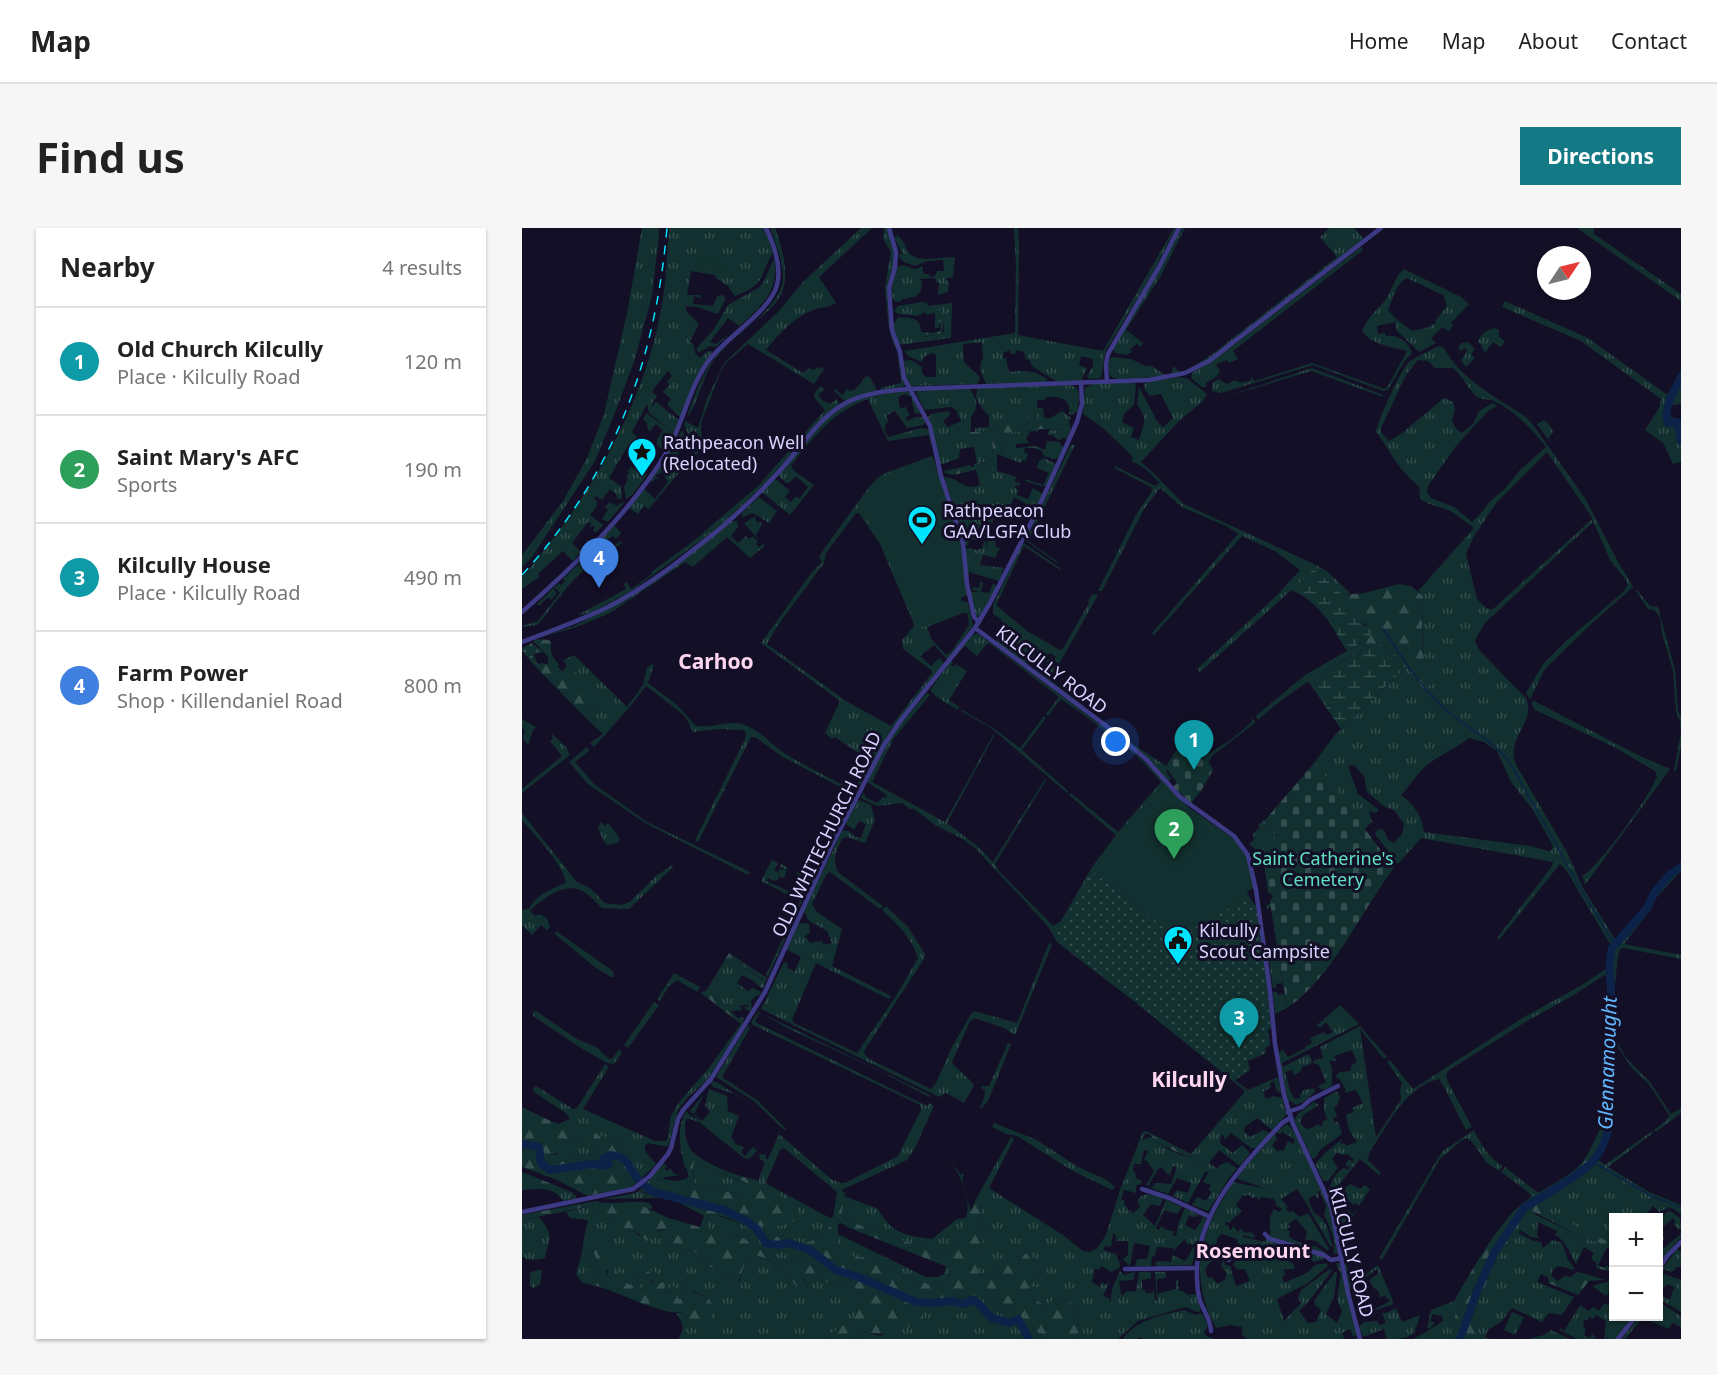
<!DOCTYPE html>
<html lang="en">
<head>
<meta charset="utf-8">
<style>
	body { margin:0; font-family:"Noto Sans",sans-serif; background:#f6f6f6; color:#222 }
	.controls { position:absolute; right:18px; bottom:18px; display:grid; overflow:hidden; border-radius:0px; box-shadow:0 2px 4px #0004 }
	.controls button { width:54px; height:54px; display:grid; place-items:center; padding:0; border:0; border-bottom:2px solid #e0e0e0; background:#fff; color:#222; font:30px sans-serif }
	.compass { position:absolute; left:1015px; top:18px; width:54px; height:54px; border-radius:50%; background:#fff; box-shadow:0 2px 4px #0004; rotate:55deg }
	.you { position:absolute; left:594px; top:514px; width:21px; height:21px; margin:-15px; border:4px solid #fff; border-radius:50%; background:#1a73e8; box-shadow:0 0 0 9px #1a73e833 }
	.badge { display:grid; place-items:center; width:39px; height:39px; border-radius:50%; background:#137a85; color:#fff; font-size:20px; font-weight:700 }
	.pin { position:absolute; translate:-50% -50px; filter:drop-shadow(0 2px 3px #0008) }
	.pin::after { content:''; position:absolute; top:32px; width:21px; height:18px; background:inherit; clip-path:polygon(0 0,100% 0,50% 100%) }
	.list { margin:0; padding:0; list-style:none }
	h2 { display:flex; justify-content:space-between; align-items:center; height:78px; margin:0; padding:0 24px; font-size:26px }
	h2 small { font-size:20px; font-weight:400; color:#767676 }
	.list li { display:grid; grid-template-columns:39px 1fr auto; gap:18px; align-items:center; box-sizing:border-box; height:108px; padding:0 24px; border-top:2px solid #e0e0e0 }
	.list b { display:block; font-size:22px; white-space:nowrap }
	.list p { margin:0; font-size:20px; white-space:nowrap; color:#767676 }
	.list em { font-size:20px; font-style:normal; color:#767676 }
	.map { position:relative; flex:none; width:1159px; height:1111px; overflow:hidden; border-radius:0px }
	header { display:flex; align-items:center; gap:36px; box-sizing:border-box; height:84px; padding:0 30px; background:#fff; border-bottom:2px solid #e0e0e0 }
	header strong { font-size:28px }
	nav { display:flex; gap:33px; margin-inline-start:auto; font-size:21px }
	.intro { display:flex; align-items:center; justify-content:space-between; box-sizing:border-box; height:144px; padding:0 36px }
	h1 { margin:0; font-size:42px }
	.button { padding:15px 27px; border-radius:0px; background:#137a85; color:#fff; font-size:21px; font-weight:700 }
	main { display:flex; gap:36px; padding:0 36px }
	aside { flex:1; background:#fff; border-radius:0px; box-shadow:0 2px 4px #0004 }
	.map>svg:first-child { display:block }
</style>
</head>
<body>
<header>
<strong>Map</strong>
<nav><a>Home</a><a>Map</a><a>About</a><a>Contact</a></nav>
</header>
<div class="intro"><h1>Find us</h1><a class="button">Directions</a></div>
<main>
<aside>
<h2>Nearby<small>4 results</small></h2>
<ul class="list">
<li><span class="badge" style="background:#0f9aa8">1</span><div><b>Old Church Kilcully</b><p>Place · Kilcully Road</p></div><em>120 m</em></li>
<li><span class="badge" style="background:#2e9e5b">2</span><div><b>Saint Mary's AFC</b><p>Sports</p></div><em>190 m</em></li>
<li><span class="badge" style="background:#0f9aa8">3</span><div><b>Kilcully House</b><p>Place · Kilcully Road</p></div><em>490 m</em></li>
<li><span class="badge" style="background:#3f7fe0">4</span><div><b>Farm Power</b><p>Shop · Killendaniel Road</p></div><em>800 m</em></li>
</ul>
</aside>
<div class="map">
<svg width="1159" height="1111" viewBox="0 0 1159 1111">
	<defs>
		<pattern id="grass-tufts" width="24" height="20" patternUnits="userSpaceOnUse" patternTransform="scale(1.5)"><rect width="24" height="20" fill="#12302f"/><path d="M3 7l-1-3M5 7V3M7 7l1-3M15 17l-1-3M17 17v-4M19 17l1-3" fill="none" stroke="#344d4e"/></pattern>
		<pattern id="forest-firs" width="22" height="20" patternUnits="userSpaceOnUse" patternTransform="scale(1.5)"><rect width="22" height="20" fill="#12302f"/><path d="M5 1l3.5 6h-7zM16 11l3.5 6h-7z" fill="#344d4e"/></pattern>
		<pattern id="wetland-marsh" width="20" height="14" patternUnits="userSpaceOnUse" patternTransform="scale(1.5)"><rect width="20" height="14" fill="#12302f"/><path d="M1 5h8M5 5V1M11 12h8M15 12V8" fill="none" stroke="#344d4e"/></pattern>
		<pattern id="cemetery-stones" width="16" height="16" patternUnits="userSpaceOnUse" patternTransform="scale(1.5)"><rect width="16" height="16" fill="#12302f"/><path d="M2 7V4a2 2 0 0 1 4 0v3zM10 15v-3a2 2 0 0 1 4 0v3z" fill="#344d4e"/></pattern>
		<pattern id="park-dots" width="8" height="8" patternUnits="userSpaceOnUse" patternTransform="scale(1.5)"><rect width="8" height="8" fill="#12302f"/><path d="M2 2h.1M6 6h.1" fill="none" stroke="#344d4e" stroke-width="1.8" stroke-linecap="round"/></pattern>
	</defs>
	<rect width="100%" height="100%" fill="#130f26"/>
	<g fill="url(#grass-tufts)" fill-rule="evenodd">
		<polygon points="120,0 137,0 137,7 130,68 112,134 94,182 73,233 10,329 0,339 0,327 41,273 65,230 82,186 105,85"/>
		<path d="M 147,0 L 243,0 L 251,25 C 235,51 246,55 213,68 L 206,58 L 194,50 L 193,47 L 169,43 L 165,67 L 179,67 L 178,70 L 172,68 L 171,76 L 191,78 L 195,68 L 200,67 L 204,70 L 196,86 L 175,79 L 163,78 L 165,84 L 177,96 L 168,113 L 172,118 L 173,125 L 178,130 L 186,123 L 191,123 L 174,150 L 159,190 L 145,177 L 149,171 L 141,164 L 148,156 L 145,154 L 150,148 L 146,143 L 131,162 L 130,164 L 135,168 L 129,177 L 131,178 L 134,174 L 157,192 L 142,223 L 135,217 L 135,212 L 141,202 L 134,196 L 127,204 L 124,194 L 121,191 L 124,185 L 150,203 L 127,185 L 125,176 L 110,204 L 115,209 L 116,213 L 109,223 L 107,218 L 105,219 L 87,250 L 99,258 L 100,271 L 95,271 L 94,266 L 88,261 L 80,272 L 74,268 L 72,271 L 76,274 L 74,276 L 75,278 L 68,287 L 81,297 L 74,305 L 71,302 L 73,299 L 71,297 L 68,300 L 69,295 L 66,294 L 50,315 L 59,324 L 51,333 L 41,323 L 16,346 L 17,349 L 0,361 L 0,349 C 64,275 119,184 138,87 C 144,59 145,29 147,0 Z"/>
		<path d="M 248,0 L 253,0 C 285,88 236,76 193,131 C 180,148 177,175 165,189 C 173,167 179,146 194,128 C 213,106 261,80 261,49 C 261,32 254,16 248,0 Z"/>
		<path d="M 339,0 L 350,0 L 297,49 L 314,75 C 307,80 299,79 291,82 C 273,89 256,106 244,122 L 281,145 L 287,140 L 292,142 L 295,139 L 298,141 L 300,139 L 302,141 L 292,156 L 226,116 L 203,136 L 198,145 L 179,195 L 180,219 L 169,234 L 152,250 L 127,281 L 125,282 L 126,280 L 122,278 L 116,286 L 107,280 L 122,261 L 133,271 L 146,254 L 140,244 L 133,248 L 137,251 L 133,251 L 130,254 L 128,253 L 159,204 L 162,203 L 162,209 L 157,217 L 159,218 L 155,229 L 151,228 L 149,232 L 157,241 L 180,214 L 175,205 L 171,202 L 167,208 L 162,197 L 164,191 L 165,194 L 176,200 L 185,171 L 202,135 L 256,84 L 281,54 Z"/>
		<polygon points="362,0 365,0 372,19 372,37 365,58 367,91 383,157 380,159 358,162 358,160 379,155 379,152 375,124 369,109 366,92 363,59 369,24 361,11"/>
		<path d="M 492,0 L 496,0 L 497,14 L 496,107 L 581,123 L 652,0 L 654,0 L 629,48 L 583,124 L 580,147 L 578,150 L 567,151 L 565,148 L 571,138 L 571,131 L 559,128 L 557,137 L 565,140 L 559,153 L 534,153 L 511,139 L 507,131 L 504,132 L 502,124 L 495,122 L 493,126 L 489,126 L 488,122 L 481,125 L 481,130 L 484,130 L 486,141 L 489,144 C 502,142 512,142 525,151 L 525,154 L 464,156 L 458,142 L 459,133 L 461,132 L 460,114 L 441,116 L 442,134 L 457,148 L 458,151 L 455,156 L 388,158 L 384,153 L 382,133 L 389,132 L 400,139 L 400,145 L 404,149 L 414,149 L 414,128 L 412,125 C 407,125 400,129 400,134 L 386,128 L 382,123 L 493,105 L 494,36 Z"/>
		<polygon points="660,0 663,0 638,49 604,102 621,115 618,119 615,116 608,121 610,123 605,127 593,125 591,120"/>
		<path d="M 807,0 L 832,0 L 842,11 L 686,131 C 653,151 632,149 595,151 L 588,148 L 586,134 L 590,129 L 609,131 L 624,138 L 630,138 L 643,147 L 650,145 L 651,138 L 658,144 L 669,140 L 689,127 L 815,29 L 798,9 Z"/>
		<polygon points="1055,0 1072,0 1072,6 1078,10 1159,66 1159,73"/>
		<path d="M 375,6 L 382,15 L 386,25 L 395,30 L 405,31 L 433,29 L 431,50 L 424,50 L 427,56 L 426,64 L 416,67 L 417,55 L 414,54 L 413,50 L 397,51 L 400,53 L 399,62 L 395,68 L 379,72 L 378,74 L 372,73 C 366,61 373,51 376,39 L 381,37 L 392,41 L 400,39 L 402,46 L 407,46 L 408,49 L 413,48 L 415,43 L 422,43 L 421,32 L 405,33 L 393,38 L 382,34 L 377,29 L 377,26 L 381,27 L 372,9 L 375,9 Z"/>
		<polygon points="839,19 841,22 711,123 716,131 707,135 705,132 694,136 698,143 695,148 684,155 684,159 680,159 669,150 670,145 708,120"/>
		<path d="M 252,30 C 259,60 239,80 217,98 L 206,90 L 188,114 L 194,116 L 208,105 L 194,119 L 188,118 L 176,125 L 175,120 L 192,101 L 206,77 L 236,60 L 241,55 Z"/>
		<path d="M 882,41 L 939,69 L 947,76 L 929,95 L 931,97 L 927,103 L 920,99 L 909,111 L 914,115 L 897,124 L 875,103 L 873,94 L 855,98 L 856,106 L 863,105 L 864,108 C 876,106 887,114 890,125 L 882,134 L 866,162 L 861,163 L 791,137 L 699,165 L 690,163 L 691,155 L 696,151 L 705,156 L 713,152 L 719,155 L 728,153 L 729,149 L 733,153 L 790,135 L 863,161 L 867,156 L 885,123 C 870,119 850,117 840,103 C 844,92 853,83 861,75 C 870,65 871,50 882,41 ZM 885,50 L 921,67 L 925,78 L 913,93 L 914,94 L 912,97 L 910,96 L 908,99 L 890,103 L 874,91 L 866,82 C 871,71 874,55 885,50 Z"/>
		<polygon points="983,73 1066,110 1144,166 1148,164 1159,142 1159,176 1150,177 1148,188 1159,193 1159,234 1151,236 1141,215 1123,202 1137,180 1139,171 1059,113 980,79"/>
		<path d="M 400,74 L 405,75 L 406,78 L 430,75 L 429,110 L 377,117 C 373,107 368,96 377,89 C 395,91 398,89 400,109 L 420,106 L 422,103 L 422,92 L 415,83 L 417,87 L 417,100 L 413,100 L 413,85 L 404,87 L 403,84 L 395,88 L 377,86 L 372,83 L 376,78 Z"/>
		<path d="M 973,100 L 977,102 L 977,109 L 983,113 L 979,119 L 971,114 L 963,125 L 958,115 L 956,115 C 958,106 964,102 973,100 Z"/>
		<polygon points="946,114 953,121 949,126 953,130 944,139 939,133 945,123 943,120 939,123 936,119 940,115"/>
		<path d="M 917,118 L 922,120 C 938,151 975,170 1004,189 L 1012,198 L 1064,272 L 1095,332 L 1111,359 L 1068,397 L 1023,441 L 1008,471 L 1004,465 L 1021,436 L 1043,414 L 1100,365 L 1106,357 L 1104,352 L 1088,332 L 1069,288 L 1025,224 L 975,274 L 952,308 L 944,326 L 955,371 L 964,380 L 970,382 L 1069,292 L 1071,294 L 963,395 L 953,412 L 957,422 L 1003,469 C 1014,487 995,502 992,520 C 991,524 992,531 993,535 L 1045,624 L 1061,660 L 1093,711 L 1096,711 C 1105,702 1118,688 1124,678 C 1127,672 1129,666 1133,661 C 1141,652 1155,643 1159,633 L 1159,643 L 1134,670 L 1129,681 L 1102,716 L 1159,727 L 1159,731 L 1101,720 L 1098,721 L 1096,727 L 1088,805 L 1092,881 L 1089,902 L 1079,898 L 1086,875 L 1082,819 L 1086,758 L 1085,749 L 1082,747 L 1052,767 L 1005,793 L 927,842 L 924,847 L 926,854 L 950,899 L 944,902 L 921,857 L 917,851 C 883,858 865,899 847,925 L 846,932 L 859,945 L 857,947 L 838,931 L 814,960 L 808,965 C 806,957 814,943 822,940 L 826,942 L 828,939 L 823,937 L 827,931 L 830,934 L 832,932 L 826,926 L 820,927 L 815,924 L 810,931 L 816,940 L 806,953 L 801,953 L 793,936 L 803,925 L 820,911 L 818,915 L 819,916 L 822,915 L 824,918 L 835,914 L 827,902 L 824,887 L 832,884 L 830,880 L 841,875 L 834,862 L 822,865 L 824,862 L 817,850 L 815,851 L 814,848 L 817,844 L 828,843 L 830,837 L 835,834 L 830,822 L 812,828 L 814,833 L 807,833 L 810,839 L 810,858 L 802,862 L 796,859 L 796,858 L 804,854 L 797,837 L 791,835 L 792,832 L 801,830 L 798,819 L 838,798 L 865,829 L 862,831 L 838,801 L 854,909 L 879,872 L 878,862 L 880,855 L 865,834 L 868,832 L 891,861 L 1002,789 L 1060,757 L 1084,741 L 1088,716 L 1044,642 L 1038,636 L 977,712 L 975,710 L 1030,638 L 1031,634 L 899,610 L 876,636 L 853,606 L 856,601 L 862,602 L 866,612 L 872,615 L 880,606 L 882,596 L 872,582 L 863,579 L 845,564 L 842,548 L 832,537 L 826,538 L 836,566 L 857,582 L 854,585 L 847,583 L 850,594 L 838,605 L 789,539 L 812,508 L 883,440 L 885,439 L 889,444 L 906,445 C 897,420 902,395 901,368 L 896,363 L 952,300 L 929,283 L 905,275 L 898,271 L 897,258 C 878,245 868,222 854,204 C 855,194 879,141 887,134 C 889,132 912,120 917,118 ZM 896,132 L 906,133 L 913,140 L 931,140 C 941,148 945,160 954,168 C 960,173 967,170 972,173 C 993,183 1010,201 1024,219 L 998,242 L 982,262 L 968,273 L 961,283 L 950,294 L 932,279 L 909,270 L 905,264 L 906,258 L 934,218 L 965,184 L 975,178 L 971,175 L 957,183 L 951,196 L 940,205 L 934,201 L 930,192 L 933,181 L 931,174 L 922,170 L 880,205 L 867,213 L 859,204 L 859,200 L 884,147 ZM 947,510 L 962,514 L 975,523 L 989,554 L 1011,582 L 1031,618 L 1030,622 L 1027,623 L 1008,618 L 902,604 C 900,588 892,576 879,567 C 889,557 894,546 905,537 C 918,527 934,520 947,510 Z"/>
		<polygon points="790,140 861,167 861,169 789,143 702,169"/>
		<polygon points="346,148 349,151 355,162 323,173 312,163 316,159 315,163 321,167 325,161 328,163 334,161 343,149"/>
		<path d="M 658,149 L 666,151 L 685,166 L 681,173 L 656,194 L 619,234 C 635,247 647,262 662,276 L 792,336 L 806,344 L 828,365 L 819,367 L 808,354 L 792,342 L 678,444 L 675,441 L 755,367 L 778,342 L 753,323 L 720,308 L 632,407 L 630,405 L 716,306 L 706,299 L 660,279 L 638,260 L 622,281 L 580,363 L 576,363 L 614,287 L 630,263 L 629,259 L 592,240 L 593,238 L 633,258 L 638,255 L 624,241 L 610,233 L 611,229 L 581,200 L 561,186 L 563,160 L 571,156 L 610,154 L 614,156 L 612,177 L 602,186 L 600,194 L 612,200 L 609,209 L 617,212 C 621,196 627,191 615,177 L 617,159 L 635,193 L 641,199 L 651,190 L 639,166 L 628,168 L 623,162 L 622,156 L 624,154 Z"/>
		<path d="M 549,157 L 555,160 L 557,168 L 556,183 L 550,187 L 547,186 C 550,170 536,168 524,169 L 523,172 L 515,172 L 515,160 L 509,160 L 506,196 L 481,198 L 472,203 L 453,204 L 453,200 L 467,199 L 467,188 C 460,181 450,170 456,160 Z"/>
		<polygon points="298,159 303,161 296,167 302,174 303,173 308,176 315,171 317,176 306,185 244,254 196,300 109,363 69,385 56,387 104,361 102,356 105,354 109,361 130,346 129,344 169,315 237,257 303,182 292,169 293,164"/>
		<path d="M 448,161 C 454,169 458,180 449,188 L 449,205 L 413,206 L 413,209 L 470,209 L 471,232 L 455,235 L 452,219 L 438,221 L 437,230 L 421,236 L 417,235 L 412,207 L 406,189 L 409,186 L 426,183 L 429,186 L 421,193 L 426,199 L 439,193 L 434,182 L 429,179 L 403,182 L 394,165 L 396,162 Z"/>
		<path d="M 385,163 L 389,165 L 400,183 L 396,186 L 393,185 L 390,175 L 390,169 L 383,166 L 376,169 L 378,180 L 384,179 L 388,188 L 384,189 L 385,193 L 394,189 L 403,189 L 404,193 L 401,197 L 385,200 L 373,183 L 364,188 L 367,194 L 363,196 L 364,199 L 362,201 L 366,209 L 399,200 L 407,201 L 410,224 L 407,207 L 366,213 L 346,171 C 311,183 292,209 269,237 L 271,242 L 292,257 L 268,287 L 241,265 L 238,266 L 252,252 L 255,252 L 268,263 L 263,269 L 269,274 L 273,269 L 278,270 L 286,259 L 274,248 L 267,255 L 264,255 L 257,249 L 257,246 C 278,221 299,188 330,174 C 347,167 367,165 385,163 Z"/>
		<path d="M 515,180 L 521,180 L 522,189 C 529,193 533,186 540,183 L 549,190 L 547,194 L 549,201 L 544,212 L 542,209 L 538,212 L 533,210 L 531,207 L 526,207 L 527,202 L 546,202 L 515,196 Z"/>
		<polygon points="1022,192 1027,196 1031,204 1026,210 1030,217 1015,196"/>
		<polygon points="507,203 507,208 505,207 504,211 507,215 494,216 494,220 513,218 523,222 525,213 538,214 539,218 542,218 537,230 532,231 522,228 520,223 512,220 503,220 502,224 506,226 504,233 501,232 499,235 475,226 475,225 481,224 480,205"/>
		<polygon points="549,217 553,217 506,313 536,334 535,335 503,312"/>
		<path d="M 410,228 L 435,302 L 433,305 L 439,311 L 445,367 L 354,283 L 445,381 L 447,379 L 451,398 L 425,431 L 412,417 L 398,428 L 409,438 L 417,430 L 422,435 L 369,502 L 337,559 L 333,560 L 348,533 L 313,509 L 310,511 L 303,505 L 318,473 L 239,415 L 290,344 L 300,334 L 297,329 L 302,321 L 344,263 L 355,250 L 363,245 ZM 334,285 L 337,285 L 358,316 L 391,394 L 392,398 L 380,412 L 381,421 L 409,442 L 410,445 L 369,498 L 324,473 L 245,416 L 256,397 L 302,335 L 304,325 ZM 441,385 L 446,386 L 447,397 L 429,424 L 424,427 L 410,412 L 405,399 Z"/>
		<polygon points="522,230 534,236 525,257 519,258 503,253 503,251 521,257 527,245 515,240 517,233"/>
		<path d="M 475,237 L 475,243 L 495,249 L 492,253 L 498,255 L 498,258 L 494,257 L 493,260 L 496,262 L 495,267 L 506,271 L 511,260 L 521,266 L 514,280 L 504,280 L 503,275 L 492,269 L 483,291 L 472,289 L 467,309 L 474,311 L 473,318 L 477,320 L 479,318 L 473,330 L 461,327 L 458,337 L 482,340 L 477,353 L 447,344 L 446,353 L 443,322 L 446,320 L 455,322 L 460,320 L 462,313 L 465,314 L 463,324 L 466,313 L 469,312 L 460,310 L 455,313 L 447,311 L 446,318 L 443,316 L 436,293 L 439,291 L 459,292 L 459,276 L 446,278 L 444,284 L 435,288 L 422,249 C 437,249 442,264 458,257 L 454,242 Z"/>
		<polygon points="114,238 125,247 111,266 104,271 102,259 106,251 104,249 107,245 106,243 109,239 112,241"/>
		<polygon points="237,269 255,283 247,295 231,285 220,289 220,285"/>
		<polygon points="88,274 95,278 100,274 102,275 86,294 80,291 86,282 83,279"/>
		<polygon points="232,289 234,289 233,291 236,295 238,294 240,296 234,307 237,312 222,295"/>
		<polygon points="210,293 215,293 216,299 209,308 216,315 224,308 227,311 231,308 236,314 234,316 237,319 241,316 243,318 228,330 205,309 171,339 163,334 88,385 52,400 18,409 52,398 105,371"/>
		<polygon points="92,297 99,305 94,311 91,308 86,311 82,311 65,328"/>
		<polygon points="99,313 100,315 64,340 46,358 18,394 14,397 0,399 0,398 16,393 38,365 33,360 32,362 35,365 29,372 26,369 17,378 15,376 37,355 39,357 43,353 41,351 63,330 68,335"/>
		<polygon points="500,316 503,316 538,340 538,342 502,318 474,377 505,403 538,422 540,422 567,375 566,373 570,367 573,366 576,367 528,452 612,517 644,538 654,523 664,517 688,525 710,511 730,494 729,490 734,494 690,528 687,534 675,524 659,520 644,543 649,551 646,553 623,528 525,453 525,451 514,442 517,438 529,445 523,440 526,436 523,433 529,430 532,432 534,429 528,425 523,430 515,424 505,437 474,414 481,403 479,400 481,396 479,391 471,386 471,377"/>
		<polygon points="458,354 461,355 459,364 467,365 471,355 475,358 457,389 454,388 448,363 455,365 455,363 450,362 451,359 457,360"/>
		<polygon points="1115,362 1128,378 1136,379 1153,442 1156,483 1159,489 1159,518 1154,543 1152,543 1159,503 1158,492 1154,484 1151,443 1140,405 1138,389 1132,382 1126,381 1114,363"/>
		<path d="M 455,405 L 592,507 L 627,538 L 666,579 L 715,613 L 725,627 L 732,658 L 730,661 L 713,648 L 728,670 L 654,713 L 621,683 L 570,643 L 617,769 L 613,774 L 536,715 L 525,697 L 454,621 L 441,611 L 413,597 L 392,581 L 388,581 L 380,575 L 355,578 L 339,570 L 341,565 L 343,567 L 343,569 L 355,575 L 361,569 L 364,570 L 365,567 L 345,554 L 371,505 L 405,465 L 408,467 L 372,510 L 350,554 L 423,594 L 471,507 L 472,508 L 425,595 L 455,618 L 471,634 L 523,551 L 524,552 L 473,636 L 476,642 L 531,698 L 539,693 L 570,639 L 594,607 L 547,567 L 549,565 L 596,604 L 639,554 C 612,521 574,496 539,471 L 526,488 L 524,486 L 537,469 L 468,416 L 465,416 L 455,428 L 443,418 L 432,430 L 449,408 Z"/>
		<path d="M 837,416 L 839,423 C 802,443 768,463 736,492 L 734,488 L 783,447 Z"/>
		<path d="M 52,427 L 105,479 L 121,457 L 125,440 L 130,436 L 132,437 L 126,455 L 155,477 L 174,498 C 189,501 204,492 220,496 C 237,501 248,515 262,525 C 284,539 309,550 332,563 L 334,566 L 297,638 L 295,640 L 330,565 L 261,529 L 233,509 L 229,509 L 176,614 L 173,612 L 223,511 L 224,505 L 222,502 L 198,501 L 171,504 L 164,490 L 158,484 L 124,458 L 107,480 L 72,519 L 68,515 L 81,506 L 60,486 L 72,480 L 50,441 L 35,444 L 26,436 L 26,428 L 40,443 L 45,438 L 41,432 Z"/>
		<polygon points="429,433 431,434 429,437 432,439 434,436 445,443 427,472 437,479 436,482 413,468 408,462"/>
		<path d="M 1012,473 L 1118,528 L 1148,541 L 1063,657 L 1060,648 C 1077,639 1129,567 1135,548 L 1133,543 L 1092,519 L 1013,482 L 1009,475 Z"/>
		<polygon points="440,482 471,500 498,520 522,488 524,490 500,522 546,563 545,565 469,500 439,483"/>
		<polygon points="0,491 14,499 11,502 6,517 1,511 3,502 0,500"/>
		<polygon points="29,505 44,519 48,527 0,565 0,561 40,528 28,513 31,511"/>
		<polygon points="65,519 67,523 53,534 72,556 125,594 228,644 226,647 123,595 66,556 47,534"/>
		<path d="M 337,572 L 349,577 L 353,592 L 343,615 L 325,609 L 321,610 C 314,623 309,631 317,645 L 361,678 L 358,681 L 308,644 L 304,647 L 290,676 L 295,684 L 320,701 L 310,738 L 369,768 L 369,770 L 367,771 L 294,735 L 270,792 L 272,795 L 335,825 L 372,771 L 396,730 C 391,712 374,694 360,682 L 364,678 L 386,699 L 403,726 L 402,731 L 342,823 L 344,828 L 349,832 L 409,861 L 414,855 L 430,819 L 449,786 L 452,783 L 495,795 L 527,715 L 530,717 L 493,807 L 482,800 L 453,790 L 448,793 L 430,834 C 436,844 447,848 452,858 L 442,875 L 424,865 L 417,869 L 239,781 L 262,734 L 266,735 L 265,740 L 273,743 L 279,729 L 264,721 L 276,696 L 285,695 L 287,696 L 288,705 L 283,708 L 288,715 L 300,713 L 301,717 L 310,715 L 305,703 L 286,692 L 282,682 L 320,603 L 327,603 L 333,609 L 339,610 L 344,596 L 337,593 L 332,602 L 324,596 L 334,574 Z"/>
		<path d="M 0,585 L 55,654 L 68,660 L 83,675 L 99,677 L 108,674 L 134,648 L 150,637 L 151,639 L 107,681 L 80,680 C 74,674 66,665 58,662 C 41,655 20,671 8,683 L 13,688 L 17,686 L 25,690 L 28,699 L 25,702 L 19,697 L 10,707 L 0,697 L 0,682 L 7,681 C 13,667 31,660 44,655 C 40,634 14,609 0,592 Z"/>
		<polygon points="743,592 754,608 746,662 740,621 735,623 727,616 732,612 731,605 738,600 736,597"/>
		<polygon points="79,594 83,598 86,595 98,611 95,615 85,617 81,612 76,600"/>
		<polygon points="250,632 256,635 252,643 256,644 257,647 257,640 259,642 263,641 258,639 259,636 266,640 264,642 263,648 260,650 257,648 256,652 252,653 246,650 244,653 278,668 280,673 246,749 244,747 278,673 239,653"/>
		<polygon points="275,644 284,649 287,644 293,649 283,667 276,664 281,658 280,649 274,646"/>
		<polygon points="750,676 761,759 760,755 754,756 754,760 751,760 746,726 756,724 749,679 745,681 744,677"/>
		<polygon points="34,703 91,743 92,749 89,749 74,740 35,708 33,706"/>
		<polygon points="207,729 242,753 238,759 230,752 220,747 215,755 226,763 231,760 239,764 238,767 234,768 229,773 230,780 228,784 222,779 228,778 227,777 219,777 218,779 221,782 209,783 188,766"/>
		<polygon points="152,745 178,759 175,764 155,752 147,758 138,773 135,771"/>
		<polygon points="751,764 755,764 756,767 762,766 765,780 753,786"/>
		<path d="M 618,772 L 651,803 L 678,823 L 678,825 L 717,849 L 713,852 L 726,862 L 756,849 L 759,865 L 755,863 L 752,853 L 748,855 L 749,859 L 741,864 L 744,871 L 752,868 L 760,870 L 765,886 L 750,902 L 735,890 L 723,899 L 722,903 L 728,909 L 741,902 L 748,905 L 734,920 L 729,920 L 709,905 L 703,912 L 701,907 L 699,907 L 698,915 L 711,925 L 720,917 L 728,925 L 718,938 L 697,922 L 687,935 L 696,941 L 698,937 L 705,934 L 715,940 L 706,951 L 686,941 L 672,928 L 670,929 L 626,906 L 623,906 L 620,912 L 629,909 L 645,921 L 666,930 L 684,942 L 666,975 L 651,968 L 655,962 L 666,965 L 669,955 L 655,950 L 646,966 L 629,960 L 634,955 L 649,956 L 655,939 L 651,938 L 648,947 L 644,945 L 640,939 L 636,941 L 626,958 L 624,957 L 632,943 L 625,933 L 622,932 L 626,923 L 622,922 L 619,936 L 612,936 L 611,943 L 613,944 L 614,950 L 619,952 L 620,955 L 614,958 L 614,965 L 602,962 L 599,971 L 603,973 L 602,976 L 606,981 L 605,983 L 608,982 L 611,985 L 618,979 L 615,972 C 623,963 630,967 641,971 L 638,978 L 629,976 L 621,987 L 633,998 L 644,972 L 660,979 L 655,986 L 642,982 L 634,1000 L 637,1002 L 639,998 L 644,1002 L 652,1003 L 651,1007 L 654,1008 L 657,994 L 663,980 L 677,987 L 674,989 L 667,988 L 663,997 L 673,1002 L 679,994 L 680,988 L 684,991 L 675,1017 L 665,1016 L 663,1011 L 651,1023 L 651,1020 L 635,1019 L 633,1027 L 630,1029 L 629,1038 L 613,1038 L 615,1031 L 625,1031 L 628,1018 L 612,1015 L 608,1038 L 601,1031 L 606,1027 L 606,1013 L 597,1013 L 597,1007 L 596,1014 L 594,1013 L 594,1007 L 591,1006 L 589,1019 L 583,1018 L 581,1022 L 594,1026 L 598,1036 L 597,1040 L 589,1044 L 580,1038 L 576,1042 L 573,1040 L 570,1054 L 578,1059 L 580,1054 L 583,1057 L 588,1053 L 581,1068 L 587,1070 L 588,1075 L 591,1058 L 598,1043 L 602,1047 L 613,1044 L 611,1052 L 597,1053 L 599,1067 L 602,1067 L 603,1064 L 614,1063 L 617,1044 L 629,1044 L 629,1050 L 620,1052 L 620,1062 L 623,1062 L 624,1065 L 630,1065 L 632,1062 L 633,1072 L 635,1073 L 633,1044 L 644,1044 L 644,1050 L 635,1051 L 635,1066 L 654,1061 L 654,1052 L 657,1052 L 655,1058 L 657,1059 L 657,1063 L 661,1063 L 666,1067 L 674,1066 L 679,1083 L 675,1084 L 663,1079 L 616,1093 L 596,1111 L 554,1111 L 556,1106 L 555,1081 L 542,1070 L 534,1071 L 524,1077 L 515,1073 L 508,1056 L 513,1048 L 510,1038 L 512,1031 L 504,1025 L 493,1038 L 482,1035 L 473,1046 L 461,1050 L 455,1044 L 463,1001 L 459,988 L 460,971 L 454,971 L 489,909 L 492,911 L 467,960 L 541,1007 L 561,1023 L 568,1024 L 575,1020 L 584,1007 L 598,962 L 620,906 L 622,903 L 626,904 L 669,926 L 722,865 L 722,862 L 615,776 Z"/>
		<polygon points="132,774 137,777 106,820 102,817"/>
		<polygon points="818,777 837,796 760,835 761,839 786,826 790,832 789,836 780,839 778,844 772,847 770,842 763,844 768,863 773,871 778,870 778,867 782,862 792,860 793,864 781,874 774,877 768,873 766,874 756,825 761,822 766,829 784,820 783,819 790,815 788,810 802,804 805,807 811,804 804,794 798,800 795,797"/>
		<polygon points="14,783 55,811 74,819 87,831 91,830 97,821 100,825 92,836 85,835 59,820 11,788 11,784"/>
		<path d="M 237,783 L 238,784 L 233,793 L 235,795 L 405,878 L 408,875 L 412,878 L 393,920 L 385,932 L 315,964 L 262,920 L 258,922 L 244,954 L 245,956 L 308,990 L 311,989 L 319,995 L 316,997 L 312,994 C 303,1003 295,1014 281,1015 C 275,1015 269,1010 263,1009 C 251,1008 245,1010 240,998 L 258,998 L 232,962 L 214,965 L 173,960 L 171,938 L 173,930 L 182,935 L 185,943 L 193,943 L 221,954 L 237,955 C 236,947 243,941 242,933 L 238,932 L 237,926 L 244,927 L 244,931 L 246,931 L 257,906 L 309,951 L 318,955 L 323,955 L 376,928 L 399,882 L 398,877 L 231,797 L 229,794 Z"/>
		<polygon points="241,786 408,867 407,869 354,841 265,800"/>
		<path d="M 218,789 L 222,790 L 220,798 L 185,852 L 164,871 L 156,882 L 146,919 L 126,915 L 123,918 L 123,923 L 134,936 L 119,951 L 111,940 L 98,915 L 73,906 C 76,916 80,925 71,933 L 56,930 L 33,935 L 26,934 L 26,928 L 35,926 L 43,913 L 61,916 L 56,903 L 36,896 L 48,891 L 45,886 L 12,864 L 11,860 L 14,858 L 51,881 L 55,880 L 83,836 L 87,839 L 61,881 L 133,913 L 143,913 L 146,910 L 149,888 L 158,873 L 187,840 L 220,794 L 217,791 Z"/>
		<polygon points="226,797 228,800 200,849 236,873 265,902 261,901 232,873 194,849"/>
		<polygon points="1095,814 1105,831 1128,854 1149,886 1159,880 1159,885 1134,904 1132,902 1145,892 1147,887 1126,855 1109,839 1094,816"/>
		<polygon points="486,815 489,816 466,873 459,881 458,879 462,871 463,862 459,860 460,858 467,858"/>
		<polygon points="190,853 195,854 226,875 210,865 191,859 188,855"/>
		<polygon points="187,861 205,868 206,883 217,888 209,909 213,914 213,916 222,919 219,925 223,928 231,919 235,923 227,931 222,930 177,894 168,891 169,888 178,893 168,883 182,866 172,886 180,893 188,884 183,877"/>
		<polygon points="813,864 816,864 818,869 815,878 812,880 815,889 811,890 813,895 816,893 820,906 799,921 793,930 790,930 772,892 777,885 792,874 797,877 781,887 778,895 783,900 787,901 797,896 798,899 800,898 801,893 807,890 805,890 802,883 802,870"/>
		<polygon points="472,895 515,912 556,939 585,952 593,959 590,962 551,943 495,908 484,906 470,899"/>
		<path d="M 765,896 C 775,902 805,970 809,984 C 812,998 814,1012 816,1026 L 811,1025 C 815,1015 808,997 802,987 L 804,978 L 798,963 L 795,964 L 797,969 L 795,970 L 793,967 L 786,971 L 792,985 C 808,994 804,1001 811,1018 L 809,1019 L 788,983 L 788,981 L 775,961 L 759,971 L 766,979 L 763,980 L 768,985 L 770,983 L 778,989 L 786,985 L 807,1021 L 806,1023 L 794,1013 L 783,1011 L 785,1004 L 774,991 L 766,996 L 768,998 L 765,1002 L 768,1004 L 767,1008 C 779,1019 793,1013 804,1026 L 748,1010 L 748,989 L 752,981 L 757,984 L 760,981 L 755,978 L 752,971 L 739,969 L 737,974 L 739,978 L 735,969 L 730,970 L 727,967 L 720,968 L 714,977 L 720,983 L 707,995 L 704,994 L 703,997 L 707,998 L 707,1001 L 709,1002 L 711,998 L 716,1004 L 719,1001 L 723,1005 L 728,1004 L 733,1007 L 732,1010 L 721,1007 L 721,1009 L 743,1014 L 744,1011 L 748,1012 L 802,1028 L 802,1031 L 792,1034 L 784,1028 L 767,1028 L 767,1033 L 772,1036 L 772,1041 L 762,1041 L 763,1047 L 760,1048 L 762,1055 L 785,1045 L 793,1037 L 804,1035 L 806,1038 L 786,1055 L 755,1071 L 762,1093 L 779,1075 L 776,1070 L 779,1062 L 808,1041 L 810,1043 L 787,1073 L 777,1083 L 786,1095 L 794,1094 L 799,1082 L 793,1077 L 792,1073 L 813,1044 L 815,1045 L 812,1069 L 804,1086 L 815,1095 L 820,1083 L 815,1072 L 819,1046 L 814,1036 L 817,1034 L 819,1039 L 836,1110 L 835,1111 L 830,1111 L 835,1110 L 834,1107 L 831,1108 L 828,1101 L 820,1105 L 822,1111 L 724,1111 L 720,1106 L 720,1099 L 709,1097 L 694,1100 C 681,1076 677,1056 678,1029 L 681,1027 L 696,1031 L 688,1034 L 683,1042 L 686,1050 L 689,1049 L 696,1056 L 704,1051 L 703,1049 L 705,1047 L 699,1037 L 701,1032 L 704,1037 L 708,1038 L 714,1058 L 728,1053 L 723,1041 L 715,1041 L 711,1037 L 714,1032 L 712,1028 L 717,1020 L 715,1011 L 700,1006 L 696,1009 L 694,1018 L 686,1021 L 682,1019 C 681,1001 702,970 711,954 L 745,961 L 713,950 L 753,906 L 755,911 L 750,917 L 756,924 L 758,922 L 761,923 L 766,913 L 771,916 L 773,912 L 761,904 L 758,906 L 754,904 Z"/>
		<path d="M 952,902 C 959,917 966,928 980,938 L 977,943 L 965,935 L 950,914 L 945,910 L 940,912 L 918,931 L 860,1032 L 857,1030 L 916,930 L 921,923 Z"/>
		<polygon points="1130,903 1131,905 1086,939 1127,964 1159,977 1159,986 1148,979 1137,984 1131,978 1124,986 1125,989 1092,990 1091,1019 1013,982 1018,973 1062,945 1075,931 1083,937"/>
		<path d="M 429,934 L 439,947 L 441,945 L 442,947 L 440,951 L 449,984 L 433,1020 L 426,1026 L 408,1022 L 326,993 L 320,985 L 322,968 L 356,981 C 370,1006 382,1007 410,1011 L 435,991 L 444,990 C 450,973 439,949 429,934 Z"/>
		<polygon points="141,935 145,938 143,941 145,943 148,940 152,946 159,947 143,949 141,951 154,953 163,951 169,962 161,966 136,962 133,959 140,951 129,950"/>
		<polygon points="983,939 1016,965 1008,971 1009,968 1006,964 979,944"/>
		<polygon points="686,945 704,955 686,983 670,977 675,969 684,973 690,964 686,962 689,957 681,954"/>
		<path d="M 0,953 L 50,964 L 55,970 L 41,973 C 32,958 15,961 0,962 Z"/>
		<polygon points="828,956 838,961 843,957 848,961 819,1006 829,1058 856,1037 871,1073 870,1074 872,1076 848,1084 847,1089 841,1091 838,1089 836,1085 846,1078 851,1082 868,1073 863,1068 865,1066 858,1070 857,1064 851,1059 847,1052 857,1045 855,1041 834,1056 832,1062 827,1060 810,976 812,972 818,985 826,982 831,986 837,978 834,975 832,977 824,971 819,972 813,967"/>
		<polygon points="117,963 138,970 81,971 113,965"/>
		<path d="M 74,973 C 92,979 111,969 129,976 L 130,980 L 129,981 C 111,972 90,982 74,973 Z"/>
		<path d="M 69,978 C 81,990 95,999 111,1001 L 117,1008 L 146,1001 L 150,1007 L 145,1015 L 153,1015 L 158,1021 L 172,1023 L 183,1036 L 217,1054 L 224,1034 L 234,1028 C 253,1031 264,1045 275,1059 L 286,1060 L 280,1047 L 289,1046 C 305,1055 318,1060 336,1061 L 334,1089 L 308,1106 L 307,1111 L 156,1111 C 163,1101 161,1095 154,1085 L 189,1084 L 186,1070 L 163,1059 L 160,1070 L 155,1071 L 156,1061 L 143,1065 L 142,1061 L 135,1057 L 131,1061 L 128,1056 L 137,1047 L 121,1053 L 121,1059 L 116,1061 L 117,1048 L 109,1057 L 101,1052 L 86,1049 L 86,1042 L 80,1043 L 74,1058 L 69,1057 L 78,1040 L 64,1043 L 57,1051 L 54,1046 L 59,1029 L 66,1028 L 69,1020 L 76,1035 L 77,1015 L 72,1003 L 63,1005 L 66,992 L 48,990 L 44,984 Z"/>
		<path d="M 1010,983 L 1014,987 L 1060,1009 L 1078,1015 L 1077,1029 L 1074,1035 L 1069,1030 L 1072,1025 L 1062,1019 L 1054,1036 C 1047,1025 1045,1013 1033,1007 L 1035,1003 L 1016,994 L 1015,1007 L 1017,1010 L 1009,1009 L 998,1002 L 996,1005 L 1012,1013 L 1019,1014 L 1021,1020 L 1031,1012 L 1040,1015 L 1046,1032 L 1053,1041 L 1050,1042 C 1046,1040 1034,1035 1031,1042 C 1030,1044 1030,1046 1029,1048 L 1036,1053 L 1043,1048 L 1049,1049 L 1055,1044 L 1064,1046 L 1049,1057 L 1027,1053 L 1026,1049 L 1019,1046 L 1015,1054 L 1052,1069 L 1040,1087 L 1027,1085 L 1020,1094 L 990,1080 L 979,1094 L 966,1102 L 963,1109 L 955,1105 L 949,1092 L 973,1034 L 995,1001 L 998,990 Z"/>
		<path d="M 1148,983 L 1158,990 L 1159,1001 L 1156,1001 L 1152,997 L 1153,992 L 1151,990 L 1139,1001 L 1142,1004 L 1140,1007 L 1143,1010 L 1137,1016 L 1142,1020 L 1159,1006 L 1159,1009 L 1137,1035 C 1136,1018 1130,990 1148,983 Z"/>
		<path d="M 191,986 C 208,992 233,997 240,1015 C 250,1020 257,1015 268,1017 C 283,1019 298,1031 310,1041 L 305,1044 L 277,1033 L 265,1034 L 244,1025 L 230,1014 L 205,1004 L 184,1004 L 186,987 Z"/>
		<path d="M 17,989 C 33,1009 27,1008 23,1030 C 15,1032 7,1033 0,1029 L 0,992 Z"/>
		<polygon points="316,1006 404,1049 415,1049 422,1046 424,1038 428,1040 426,1051 408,1057 359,1038 348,1029 332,1029 316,1024"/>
		<path d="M 672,1019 L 674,1020 L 670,1037 L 634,1038 L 633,1035 L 636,1033 L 649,1034 L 650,1027 L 663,1033 C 668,1029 667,1023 672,1019 Z"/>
		<polygon points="1155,1021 1159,1024 1159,1039 1155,1039 1150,1044 1140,1041"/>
		<polygon points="15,1042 20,1042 18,1056 12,1060 8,1058 8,1045"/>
		<polygon points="1142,1046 1159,1052 1159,1084 1137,1071 1137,1066 1148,1072 1152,1059 1145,1056 1141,1061 1137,1061 1137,1049"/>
		<polygon points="455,1068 490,1082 490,1090 494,1089 501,1098 512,1101 520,1108 519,1111 332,1111 341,1104 359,1108 403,1074 433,1069"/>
		<path d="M 937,1071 L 928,1111 L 891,1111 C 902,1105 914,1098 921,1093 L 920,1088 L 910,1086 L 908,1093 L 913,1094 L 908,1101 L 905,1100 L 909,1082 Z"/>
		<polygon points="1137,1074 1159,1088 1159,1099 1150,1095 1147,1101 1121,1090 1103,1111 1099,1111 1117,1089 1136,1088"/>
		<polygon points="1083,1075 1091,1080 1092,1088 1110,1089 1093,1111 1082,1111 1084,1093 1074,1087 1071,1091 1067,1089 1065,1092 1062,1092 1061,1099 1064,1101 1062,1107 1068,1110 1070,1106 1075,1111 1055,1111 1038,1102 1038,1100 1042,1103 1058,1077 1067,1083 1071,1079 1077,1083"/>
		<path d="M 874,1080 L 880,1094 L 898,1087 L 895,1098 L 893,1100 L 893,1104 C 887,1111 875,1111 864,1111 L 862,1101 L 841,1109 L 837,1099 L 842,1094 L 855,1093 L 858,1097 L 864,1095 L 860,1085 L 864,1085 Z"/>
		<path d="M 662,1082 L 674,1087 L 680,1085 L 686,1098 L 682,1104 L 684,1108 L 693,1111 L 621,1111 L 618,1109 L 615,1111 L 601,1111 C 615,1091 640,1087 662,1082 Z"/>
		<polygon points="990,1084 1002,1089 993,1107 982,1102"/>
		<polygon points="1029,1102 1048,1111 1006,1111 1022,1107"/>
	</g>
	<g fill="url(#forest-firs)" fill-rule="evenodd">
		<polygon points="508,160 515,160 515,196 546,194 546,202 517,201 516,203 480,205 481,224 475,225 475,237 431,247 423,245 422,243 448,237 449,239 452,239 452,236 471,232 470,209 413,209 412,206 472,203 481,197 506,196"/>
		<path d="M 877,356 L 889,358 L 901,368 C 902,398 894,427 912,453 L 902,462 L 886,439 L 883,440 L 871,425 L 856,416 L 839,423 L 837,416 L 845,411 L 845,397 C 830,391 825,382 819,367 L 842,365 Z"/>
		<path d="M 16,411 L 27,412 L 29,414 C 28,425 30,429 37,436 L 36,439 L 11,413 Z"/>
		<polygon points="21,435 26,436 35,444 50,441 77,471 72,480 60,486 14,439"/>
		<polygon points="207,725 245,750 241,760 238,759 242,752 207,729 188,766 209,783 209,784 220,794 219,796 179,765 182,763 184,763"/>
		<path d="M 0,879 C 22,890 44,902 69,904 L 68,914 L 61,916 L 43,913 L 40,923 L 26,928 L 26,934 L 33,935 L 56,930 L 71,933 L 73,931 L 72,922 L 77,921 L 71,914 L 72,905 L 98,915 L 111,940 L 119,951 L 109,959 L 66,968 L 33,951 L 0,939 Z"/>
		<path d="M 164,883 L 169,888 L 168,891 L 164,891 C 162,901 163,915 170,923 C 182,936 219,950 236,952 L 237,955 L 231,957 L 193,943 L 185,943 L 181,940 L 182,935 L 173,930 L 171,939 L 173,960 L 214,965 L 239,958 L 274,977 L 278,986 L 275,992 L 258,998 L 240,998 C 245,1011 252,1008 263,1009 C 269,1010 275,1015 281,1015 C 295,1014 303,1003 312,994 L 316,997 L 316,1024 L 329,1025 L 332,1029 L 348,1029 L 359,1038 L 408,1057 L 426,1051 L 428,1040 L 325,999 L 311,989 L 315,964 L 319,962 L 323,965 L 320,985 L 326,993 L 408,1022 L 426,1026 L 433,1019 L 454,971 L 460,971 L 459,988 L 463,1001 L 456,1045 L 461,1050 L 473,1046 L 482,1034 L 493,1038 L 504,1025 L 510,1026 C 513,1033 510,1038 513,1048 L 508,1056 L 510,1059 L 518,1059 L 520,1066 L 515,1073 L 524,1077 L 534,1071 L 542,1069 L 555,1081 L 556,1106 L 554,1111 L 519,1111 L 520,1108 L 512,1101 L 501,1098 L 494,1089 L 490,1091 L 490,1082 L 455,1068 L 433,1069 L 403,1074 L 400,1091 C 381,1105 363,1108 341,1104 L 332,1111 L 307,1111 L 308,1106 L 333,1089 L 336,1061 C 318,1060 304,1055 289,1046 L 280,1048 L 286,1061 L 275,1059 C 264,1045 253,1031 235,1028 L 224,1034 L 216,1054 L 183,1036 L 172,1023 L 158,1021 L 153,1015 L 145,1016 L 149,1007 L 146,1001 L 137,1002 L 125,1013 L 111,1001 L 100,1000 L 78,987 L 69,978 L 0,992 L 0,987 L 74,973 L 81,976 L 119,977 L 146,990 L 178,999 L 182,988 L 149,970 L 117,963 L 129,950 L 140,951 L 133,959 L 136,962 L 161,966 L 169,962 L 163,951 L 166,949 C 167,943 164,942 162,936 C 157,918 155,899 164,883 ZM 186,987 C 200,985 223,996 233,1005 C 237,1008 238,1014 241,1016 C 250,1022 260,1015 269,1017 C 284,1020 298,1031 309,1041 L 305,1044 L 277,1033 L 265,1034 L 244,1025 L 230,1014 L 205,1004 L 184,1004 Z"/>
		<path d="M 1079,899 L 1089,902 C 1078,939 1048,954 1018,973 L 1016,978 L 1033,988 L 1091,1016 L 1091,1021 L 1087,1019 L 1084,1021 L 1076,1037 L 1082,1040 L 1084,1038 L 1091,1039 L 1091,1044 L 1074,1040 L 1078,1015 L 1060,1009 L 1010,983 L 998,990 L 996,1001 L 973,1034 L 949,1092 L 955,1105 L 968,1111 L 928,1111 L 937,1071 L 932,1073 C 947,1047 971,1005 991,984 C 1010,965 1037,956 1056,939 C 1067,928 1072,912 1079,899 Z"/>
		<path d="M 626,905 L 669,929 L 671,927 L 686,941 L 706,951 L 704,955 C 689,948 677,937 663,928 C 650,921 636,917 626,905 Z"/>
		<polygon points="0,944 50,964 0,953"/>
		<polygon points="72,1003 76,1009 77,1015 87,1022 85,1033 76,1035 70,1021 66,1028 59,1029 63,1005"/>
		<polygon points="74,1038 78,1040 69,1057 61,1055 57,1051 64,1043"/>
		<path d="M 84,1040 L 86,1049 L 90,1050 L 93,1044 L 100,1045 L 101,1052 L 108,1057 L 112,1049 L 117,1047 L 116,1060 L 120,1059 L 123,1045 L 130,1042 L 137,1046 L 137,1052 L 130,1052 L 128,1055 L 131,1060 L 140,1054 L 144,1055 L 142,1061 L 143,1065 L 146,1065 L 149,1057 L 156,1061 L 156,1071 L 160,1070 L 162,1059 L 167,1060 L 171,1064 L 186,1070 L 193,1081 L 189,1084 L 191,1092 L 197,1089 L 200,1090 L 201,1102 L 199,1103 L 191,1093 L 173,1094 L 161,1090 L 160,1084 C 140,1088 98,1064 74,1058 L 80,1043 Z"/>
		<polygon points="1064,1046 1083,1052 1067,1053 1056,1067 1026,1055 1027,1053 1049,1057"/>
		<polygon points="1088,1053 1091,1054 1091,1060 1084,1068 1070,1058"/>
	</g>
	<g fill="url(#wetland-marsh)">
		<path d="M 792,341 C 801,349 813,357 820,368 C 824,376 826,383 832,389 C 838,396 845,396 850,404 L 845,411 L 825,423 C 809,397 798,374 769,362 Z"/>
		<polygon points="856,416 871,425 883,440 819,501 786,453 839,423"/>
	</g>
	<g fill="url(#cemetery-stones)">
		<path d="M 662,519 C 674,524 686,529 691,542 L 679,563 L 669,575 L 651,559 L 655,555 L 645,541 L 659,520 Z"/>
		<path d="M 793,534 L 872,640 C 839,683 810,750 765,780 L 748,673 L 751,668 L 746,664 L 740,621 L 754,608 L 743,592 Z"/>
	</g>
	<g fill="url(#park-dots)">
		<polygon points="414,81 420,83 422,92 420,106 400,109 399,104 411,105 419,102"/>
		<polygon points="10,415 21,424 12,426 15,436 21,435 14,439 0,423 0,420"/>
		<polygon points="570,643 654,709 727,669 734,678 746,763 749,800 746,802 748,817 743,820 744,825 726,833 728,842 713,852 534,711 533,707"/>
	</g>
	<g fill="#12302f">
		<polygon points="182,31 187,32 206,43 203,50 196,44 179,38"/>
		<path d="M 411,229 L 435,302 L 433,306 L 439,319 L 445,367 L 439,370 L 440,373 L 446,374 L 447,379 L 444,383 L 398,400 L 395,398 L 360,314 L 335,277 C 360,242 373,243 411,229 Z"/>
		<polygon points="640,556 665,582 711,611 718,618 727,636 730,661 725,664 727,669 655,709 571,640"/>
	</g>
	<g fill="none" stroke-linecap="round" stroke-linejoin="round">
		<g stroke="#0c2248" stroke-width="1.5">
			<path d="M 861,401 C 880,428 898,459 923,481 C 945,501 967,509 987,533 L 1060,663 L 1093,717"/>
			<polyline points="1071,934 1129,968 1159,979"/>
		</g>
		<g stroke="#0c2248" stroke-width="8">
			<path d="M 1159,149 C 1153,161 1140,181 1146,195 L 1156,194 L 1159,213"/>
			<polyline points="0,916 17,919 19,935 28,942 71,936 83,938 87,936 82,930 88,927 98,929 103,932 118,954 131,964 202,982 225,993 235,1001 244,1015 255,1017 267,1015 288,1022 314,1042 339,1050 394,1074 410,1075 431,1073 442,1076 449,1072 454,1073 470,1090 488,1095 496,1091 507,1111"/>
			<path d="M 938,1111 L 955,1063 L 972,1025 L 1002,980 C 1020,968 1058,948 1071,933 C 1098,902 1086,854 1086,817 C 1087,801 1088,786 1089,771 C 1090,753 1085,737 1090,720 L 1125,680 L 1132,665 L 1148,646 L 1159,639"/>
		</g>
		<g stroke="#3d3a85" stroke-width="4.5">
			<polyline points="367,0 374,24 373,40 367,60 370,102 378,124 382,150 408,198 419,248 441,315 445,356 452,389 457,394"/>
			<polyline points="585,154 584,136 586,126 637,39 657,0"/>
			<path d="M 0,384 C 52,338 111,282 146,222 C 161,194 167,161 185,135 C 202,110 248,84 255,57 C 260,39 252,17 244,0"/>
			<polyline points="453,400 583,497 624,531 658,569 712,608 726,627 734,662 748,763 753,816 762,867 771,896 809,978 826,1065 838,1111"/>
			<path d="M 0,414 C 29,403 57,393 84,380 C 126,359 164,328 200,299 C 224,278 247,256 268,231 C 284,212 299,189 322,176 C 341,165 365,163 387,161 L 627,152 L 663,145 L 687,133 L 859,0"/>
			<polyline points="766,884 780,879 788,872 816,858"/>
			<polyline points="620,961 647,970 688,989"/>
			<polyline points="0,984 111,961 128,948 146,926 149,920 156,891 161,882 189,851 243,764 308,621 362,517 379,492 453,400 468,375 514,285 555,194 560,176 559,155"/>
			<polyline points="743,1006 748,1011 802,1027 809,1032 820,1030"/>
			<polyline points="677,1021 707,1032"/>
			<polyline points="603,1041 674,1040"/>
			<polyline points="1136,1042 1146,1027 1159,1014"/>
			<path d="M 689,1103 C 689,1093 682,1083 678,1073 C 676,1066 675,1059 675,1051 C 672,986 720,938 760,895 L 768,890"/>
			<polyline points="1096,1111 1114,1088"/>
		</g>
		<path stroke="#00e5ff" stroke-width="1.5" stroke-dasharray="9 8" stroke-linecap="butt" d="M 0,347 C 92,246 133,135 145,0"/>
	</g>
	<defs>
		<g id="sight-pin" transform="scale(1.5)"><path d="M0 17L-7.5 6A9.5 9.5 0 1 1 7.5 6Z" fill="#00e5ff" stroke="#130f26"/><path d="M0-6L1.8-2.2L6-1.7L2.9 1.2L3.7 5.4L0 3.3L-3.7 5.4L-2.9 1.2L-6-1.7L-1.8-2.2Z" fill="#111"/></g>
		<g id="stadium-pin" transform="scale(1.5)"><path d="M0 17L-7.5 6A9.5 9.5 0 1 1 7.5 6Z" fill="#00e5ff" stroke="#130f26"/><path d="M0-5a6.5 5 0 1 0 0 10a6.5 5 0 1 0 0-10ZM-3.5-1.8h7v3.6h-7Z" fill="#111"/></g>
		<g id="civic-pin" transform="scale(1.5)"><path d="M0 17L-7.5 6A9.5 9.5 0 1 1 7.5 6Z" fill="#00e5ff" stroke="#130f26"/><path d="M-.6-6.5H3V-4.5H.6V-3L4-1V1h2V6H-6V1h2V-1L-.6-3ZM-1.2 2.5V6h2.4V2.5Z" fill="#111"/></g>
	</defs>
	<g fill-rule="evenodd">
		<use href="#sight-pin" x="120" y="224"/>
		<use href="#stadium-pin" x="400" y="292"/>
		<use href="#civic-pin" x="656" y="712"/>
	</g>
	<g text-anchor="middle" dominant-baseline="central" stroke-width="6" stroke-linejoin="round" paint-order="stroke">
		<g font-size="18" fill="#d9d4ff" stroke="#130f26" text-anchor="start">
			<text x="141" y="214">Rathpeacon Well<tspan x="141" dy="21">(Relocated)</tspan></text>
			<text x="421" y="282">Rathpeacon<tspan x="421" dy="21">GAA/LGFA Club</tspan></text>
			<text x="677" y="702">Kilcully<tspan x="677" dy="21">Scout Campsite</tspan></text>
		</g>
		<g font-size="18" fill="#d9d4ff" stroke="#130f26">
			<text transform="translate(530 441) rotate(37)">KILCULLY ROAD</text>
			<text transform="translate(304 606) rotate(-64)">OLD WHITECHURCH ROAD</text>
			<text transform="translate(830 1024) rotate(76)">KILCULLY ROAD</text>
		</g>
		<g font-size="18" fill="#5fe0c0" stroke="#130f26">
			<text x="801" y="630">Saint Catherine's<tspan x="801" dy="21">Cemetery</tspan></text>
		</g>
		<g font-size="20" font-style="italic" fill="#62b6ff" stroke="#130f26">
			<text transform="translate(1085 835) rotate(-88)">Glennamought</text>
		</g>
		<g font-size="20" font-weight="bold" fill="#ffd6f0" stroke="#130f26">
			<text x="731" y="1022">Rosemount</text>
		</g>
		<g font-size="21" font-weight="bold" fill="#ffd6f0" stroke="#130f26">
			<text x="194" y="433">Carhoo</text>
			<text x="667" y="851">Kilcully</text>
		</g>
	</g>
</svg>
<div class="controls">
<button>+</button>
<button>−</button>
</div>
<svg class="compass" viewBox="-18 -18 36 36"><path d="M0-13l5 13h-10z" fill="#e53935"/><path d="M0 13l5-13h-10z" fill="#767676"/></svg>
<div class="you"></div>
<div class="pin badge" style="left:672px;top:542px;background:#0f9aa8">1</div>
<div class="pin badge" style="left:652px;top:631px;background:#2e9e5b">2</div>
<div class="pin badge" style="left:717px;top:820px;background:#0f9aa8">3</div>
<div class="pin badge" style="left:77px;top:360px;background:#3f7fe0">4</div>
</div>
</main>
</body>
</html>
